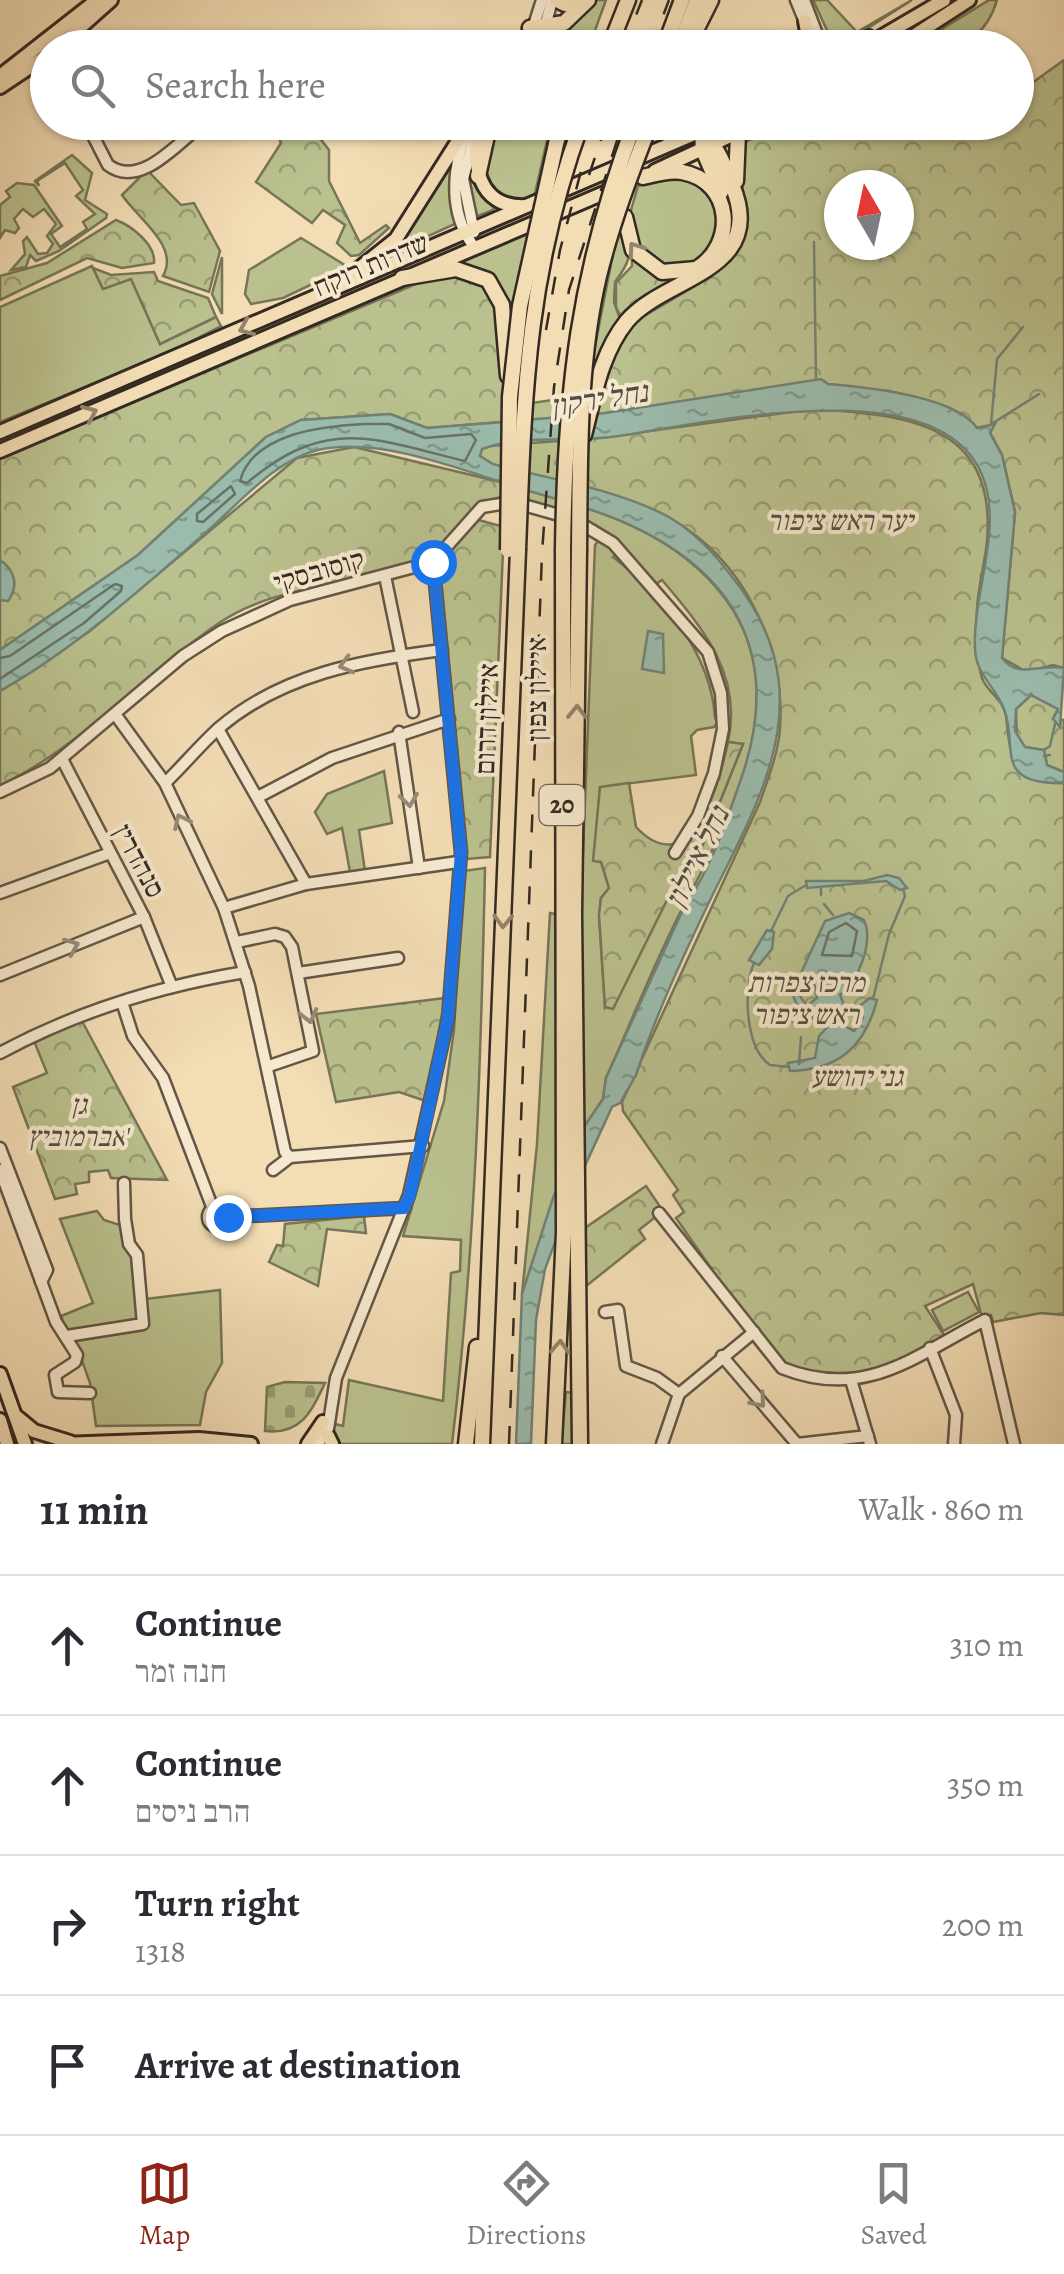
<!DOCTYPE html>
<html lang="en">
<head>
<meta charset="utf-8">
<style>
	body { margin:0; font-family:Alegreya,"Frank Ruhl Libre",serif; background:#f7f7f7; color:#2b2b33 }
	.compass { position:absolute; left:824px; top:170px; width:90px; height:90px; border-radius:50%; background:#fff; box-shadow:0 2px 8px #0004; rotate:351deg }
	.stop { position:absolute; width:30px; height:30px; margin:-22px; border:8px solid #1a73e8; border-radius:50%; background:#fff }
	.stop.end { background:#1a73e8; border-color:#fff; box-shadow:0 2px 10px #0008 }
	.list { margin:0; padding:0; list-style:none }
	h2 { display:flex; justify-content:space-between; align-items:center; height:130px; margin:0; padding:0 40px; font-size:42px }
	h2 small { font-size:32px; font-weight:400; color:#7c7c81 }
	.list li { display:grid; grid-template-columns:65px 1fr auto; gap:30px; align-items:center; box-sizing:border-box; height:140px; padding:0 40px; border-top:2px solid #e1e1e2 }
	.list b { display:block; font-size:38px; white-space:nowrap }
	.list p { margin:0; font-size:32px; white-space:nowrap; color:#7c7c81 }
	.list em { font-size:32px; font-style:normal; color:#7c7c81 }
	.icon { flex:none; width:55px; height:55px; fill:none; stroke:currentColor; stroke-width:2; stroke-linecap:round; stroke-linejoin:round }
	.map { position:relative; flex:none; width:1064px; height:1444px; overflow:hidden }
	.search { position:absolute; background:#fff; box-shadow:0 2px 8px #0004; left:30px; right:30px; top:30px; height:110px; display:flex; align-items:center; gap:25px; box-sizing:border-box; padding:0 35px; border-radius:55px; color:#7c7c81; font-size:38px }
	.sheet { height:690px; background:#fff }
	nav { display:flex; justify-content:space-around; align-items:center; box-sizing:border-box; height:140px; border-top:2px solid #e1e1e2; background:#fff; font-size:28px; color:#7c7c81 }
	nav a { display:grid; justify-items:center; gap:5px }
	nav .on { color:#8f2418 }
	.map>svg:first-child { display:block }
</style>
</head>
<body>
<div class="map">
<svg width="1064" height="1444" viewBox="0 0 1064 1444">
	<defs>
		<pattern id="forest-crowns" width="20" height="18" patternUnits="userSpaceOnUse" patternTransform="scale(2.5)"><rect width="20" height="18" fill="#bac18e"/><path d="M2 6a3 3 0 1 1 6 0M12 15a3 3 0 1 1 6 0" fill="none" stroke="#989d74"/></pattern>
		<pattern id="cemetery-stones" width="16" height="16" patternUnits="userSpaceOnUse" patternTransform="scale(2.5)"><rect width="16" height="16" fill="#bac18e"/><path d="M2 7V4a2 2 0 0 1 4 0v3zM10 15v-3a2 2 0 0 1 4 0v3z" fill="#989d74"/></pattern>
		<pattern id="water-ripples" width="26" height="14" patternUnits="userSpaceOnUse" patternTransform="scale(2.5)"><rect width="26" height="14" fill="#9bbcad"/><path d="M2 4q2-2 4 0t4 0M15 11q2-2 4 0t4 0" fill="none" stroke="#7f998c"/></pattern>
	</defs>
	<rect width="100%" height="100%" fill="#f3ddb5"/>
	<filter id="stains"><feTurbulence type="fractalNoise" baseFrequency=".002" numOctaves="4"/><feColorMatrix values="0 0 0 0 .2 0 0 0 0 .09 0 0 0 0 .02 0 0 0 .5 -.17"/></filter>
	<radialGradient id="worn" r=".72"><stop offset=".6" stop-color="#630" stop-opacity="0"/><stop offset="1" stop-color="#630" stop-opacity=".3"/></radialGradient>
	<g fill="#bac18e" stroke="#777658" stroke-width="2.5">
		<polygon points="595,0 606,0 589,47 552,47 544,40 544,36 566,28"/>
		<polygon points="813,0 827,0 857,32 912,0 860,33 832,41"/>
		<path d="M 989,0 L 997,0 C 985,41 955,53 915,46 Z"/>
		<polygon points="494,123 551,123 533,202 497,195 483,178"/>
		<polygon points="454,153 457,223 387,255 385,252"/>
		<polygon points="72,155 92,173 85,200 107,214 106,218 59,251 36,261 30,255 26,267 11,270 25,254 23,241 27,237 38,254 47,253 53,244 47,236 56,224 44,209 33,217 23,209 14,219 19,228 15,233 5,230 0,238 0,205 10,197 6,191 17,183 34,185 62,226 51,234 60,247 87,229 83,222 95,214 76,196 83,190 65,163 37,181 39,186 35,181"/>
		<polygon points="468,165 496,202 493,210 475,217"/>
		<path d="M 674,176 C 707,185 716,199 720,232 L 699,263 L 672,269 L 639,252 L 629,217 L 638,186 Z"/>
		<path d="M 620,218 C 623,257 640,248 615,282 L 614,302 L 620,319 L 589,377 Z"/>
		<path d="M 528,231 L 512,319 C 497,276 483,265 438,268 Z"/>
		<polygon points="301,238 348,267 283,298 251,304 245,294 249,270"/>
		<polygon points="222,257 222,314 212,294"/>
		<polygon points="92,266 103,289 131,278 160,344 216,317 221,326 172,351 0,422 0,307"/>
		<path d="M 505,483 C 556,500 615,512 661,541 C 815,639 753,777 684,905 C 655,960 632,1021 606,1078 L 603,1099 L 582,1130 L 581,905 L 595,545 L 601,538 L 619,553 L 613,557 C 663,596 711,653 715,718 L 721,718 L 714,727 L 697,730 L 691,736 L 696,775 L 600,787 L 594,860 L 601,862 L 609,888 L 601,898 L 599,915 L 605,1007 L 673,888 L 697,859 L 743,744 L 728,742 C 743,675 702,627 662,580 L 656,584 C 610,533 575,505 504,497 Z"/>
		<polygon points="384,771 392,823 359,830 365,871 350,872 342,828 327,834 315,812 327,794"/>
		<path d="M 485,868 C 481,1060 475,1253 452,1444 L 341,1444 L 332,1435 L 331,1423 L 343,1426 L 349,1380 L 443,1401 L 451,1273 L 460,1271 L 461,1240 L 403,1236 L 444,1101 L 454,1030 L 463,871 Z"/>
		<polygon points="550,913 555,914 559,1185 522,1294 537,1144"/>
		<polygon points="97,1211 104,1220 123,1226 132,1253 139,1318 135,1325 66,1331 61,1316 93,1303 60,1219"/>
		<polygon points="220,1290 222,1363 206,1392 200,1425 96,1426 90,1383 75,1341 143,1330 148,1325 145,1299"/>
		<polygon points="968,1292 979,1312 943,1331 932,1310"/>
		<polygon points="566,1392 574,1393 576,1444 561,1444"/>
	</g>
	<g fill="url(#forest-crowns)" stroke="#777658" stroke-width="2.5" fill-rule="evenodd">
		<path d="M 1064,60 L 1064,668 L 1053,665 L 1027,672 L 1002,658 L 1015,512 L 1002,455 L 990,433 L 994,425 L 976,428 L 953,410 L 897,393 L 811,382 L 599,414 L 427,428 L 390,414 L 301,420 L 266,437 L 138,555 L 0,650 L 0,600 L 7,598 L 0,560 L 0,458 L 402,290 C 417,284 438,273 455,274 C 513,280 506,363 505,407 L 601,393 L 613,356 L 634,322 L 712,276 L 733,254 L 744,206 L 740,153 L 747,141 L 786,123 L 1016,122 L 1017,75 L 1032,83 ZM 839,185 L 899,185 L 899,245 L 839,245 Z"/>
		<polygon points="273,123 308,123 329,150 329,181 360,243 386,225 389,228 359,255 351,256 337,243 345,225 323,210 312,223 256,182 281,143"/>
		<path d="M 147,170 L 181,205 L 194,203 L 220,251 L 209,292 L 163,276 C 180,246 138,219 122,195 Z"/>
		<path d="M 116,220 C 132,226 156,245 154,263 L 122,268 L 87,258 L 0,300 L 0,276 L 47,263 Z"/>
		<polygon points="632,257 656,274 680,277 622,319 616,307 616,283 632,266"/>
		<polygon points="93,268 111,275 154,272 158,281 208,298 216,317 160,344 131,279 103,289"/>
		<path d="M 813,409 C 908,415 997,423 987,542 C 984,569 975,598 977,625 C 978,641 977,663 982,678 C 987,692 1004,700 1006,716 C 1011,758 1010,784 1064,783 L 1064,1315 L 1041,1313 L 993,1322 L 991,1315 L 982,1317 L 973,1284 L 925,1306 L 946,1338 C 901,1366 847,1386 793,1370 L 755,1331 L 676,1218 L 684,1212 L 673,1195 L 678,1190 L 623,1111 L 622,1102 L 760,802 C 768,778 778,754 780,729 C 785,654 750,573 687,529 C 633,492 556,481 493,465 L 480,456 L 482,449 L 491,446 L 598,438 Z"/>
		<path d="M 354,447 L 505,483 L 504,497 C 468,500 458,540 428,555 C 364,586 279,582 219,623 C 141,676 88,742 0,786 L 0,691 L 90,631 L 297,458 Z"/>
		<polygon points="475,519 504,527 490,857 467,859 440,566"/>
		<polygon points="1031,695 1058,709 1053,719 1061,725 1058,720 1064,720 1064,772 1047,765 1044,750 1025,747 1017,740 1016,709"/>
		<path d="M 728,742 L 743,744 L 697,859 L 673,888 L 613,1009 L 605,1007 L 599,915 L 601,898 L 609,888 L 601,862 L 593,861 L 600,787 L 629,783 L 636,827 C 692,886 720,780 728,742 Z"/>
		<polygon points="445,998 426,1101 399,1092 336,1102 316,1014"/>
		<polygon points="82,1021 167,1180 111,1178 108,1170 89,1172 89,1182 75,1184 77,1194 55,1199 13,1087 47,1073 34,1041"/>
		<polygon points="646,1186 663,1211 639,1230 645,1239 585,1287 585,1228"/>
		<polygon points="364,1216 366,1233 327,1229 318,1286 269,1262 277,1245 283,1246 285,1224"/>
	</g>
	<path fill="url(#cemetery-stones)" stroke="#777658" stroke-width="2.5" d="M 285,1382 L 325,1383 C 311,1412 301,1435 265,1431 L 267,1387 Z"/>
	<g fill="url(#water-ripples)" stroke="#728275" stroke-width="2.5">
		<path d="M 821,379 L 828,384 C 865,387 955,396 977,428 L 995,424 L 990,433 L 1002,455 L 1015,512 L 1002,658 C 1019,680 1041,663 1064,668 L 1060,727 L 1053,719 L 1058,709 L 1031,695 L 1016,709 L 1015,731 L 1025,747 L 1044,750 L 1047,765 L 1064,772 L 1064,783 C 991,785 1019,746 1004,709 C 995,686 976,675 975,649 C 972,594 1004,528 982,475 C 937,366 697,426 611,437 C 571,442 520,435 482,449 L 480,456 L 493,464 C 549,479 616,489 667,516 C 694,531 715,554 733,578 C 821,689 768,785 713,894 C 685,952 656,1014 636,1075 L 620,1103 L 612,1107 L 578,1181 L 545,1269 L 536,1320 L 531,1444 L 516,1444 L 522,1294 L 553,1198 L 582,1130 L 603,1099 L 606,1078 L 686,903 C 711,869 727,819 741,779 C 781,664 743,578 632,526 C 594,508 550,498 510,485 C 454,467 377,437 318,450 C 274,460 237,506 203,535 C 141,589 72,651 0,691 L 0,650 L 138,555 L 266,437 L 301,420 L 390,414 L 427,428 L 491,423 L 599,414 Z"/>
		<path d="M 0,560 C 15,570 19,586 8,601 L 0,600 Z"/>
		<polygon points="648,631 663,634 664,673 642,669"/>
		<polygon points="887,875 899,878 907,888 900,890 886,881 807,888 806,881 864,881"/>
		<path d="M 849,913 L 864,920 C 874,943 858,981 840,995 L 844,1005 L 803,1022 L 793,995 L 797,992 L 807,1006 L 817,998 L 815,986 L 802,971 L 825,921 Z"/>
		<polygon points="767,930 774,932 772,949 759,965 749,960"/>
		<path d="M 870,998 L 877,1000 C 865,1047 838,1070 790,1071 L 788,1063 L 815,1058 L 819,1036 L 834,1020 L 854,1031 L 863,1018 L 857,1008 Z"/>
	</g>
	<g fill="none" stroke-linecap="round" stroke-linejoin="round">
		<g stroke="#687368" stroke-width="2.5">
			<path d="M 364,424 L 389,424 L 425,438 L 471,434 L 476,440 L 465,461 C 373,439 327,415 247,483 L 240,481 C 253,433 323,426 364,424 Z"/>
			<polygon points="231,486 235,494 203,522 197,521 197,514"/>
			<polyline points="0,658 10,656 115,584 122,586 121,591 84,623 0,679"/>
			<polygon points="846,923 857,931 852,956 822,955 829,932"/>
		</g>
		<g stroke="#728275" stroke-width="2.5">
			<polyline points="656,48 673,0"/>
			<polyline points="814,242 816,380"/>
			<polyline points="993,423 1039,394"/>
			<polyline points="991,424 997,359 1023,327"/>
			<polyline points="1044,750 1050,746 1055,724"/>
			<polyline points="1044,756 1050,755"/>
			<polyline points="821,887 821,895"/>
			<polyline points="824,904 833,915"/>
			<polyline points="771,931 788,896 806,885"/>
			<path d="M 754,963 C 743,989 745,1048 770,1065 L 789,1067"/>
			<polyline points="873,999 889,934 905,896 903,889"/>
			<polyline points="799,1064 801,1037"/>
		</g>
		<g stroke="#645747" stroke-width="15">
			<g id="minor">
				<polyline points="796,0 807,27"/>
				<polyline points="804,0 822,47"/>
				<polyline points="517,48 535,22 542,0"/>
				<polyline points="529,48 546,23 552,0"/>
				<path d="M 86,122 L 108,165 C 141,190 179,141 205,122"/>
				<path d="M 464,137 C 452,175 449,215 475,248"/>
				<polyline points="474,232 463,179 474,137"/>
				<polyline points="385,576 413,712"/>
				<polyline points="115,714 165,783 224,908 249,986 285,1152 290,1157"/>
				<polyline points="218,729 306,884"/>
				<polyline points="399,732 419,868"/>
				<polyline points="62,759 144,917 172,987"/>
				<path d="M 165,783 C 183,766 200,745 219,728 C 282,674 363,660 442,650"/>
				<polyline points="0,792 50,768 183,656 222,631 290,600 433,562 482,507 513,502 573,519 613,543 708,652 721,693 723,729 714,773 698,816 675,853"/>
				<polyline points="258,797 332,758 449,719"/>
				<polyline points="0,893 110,853"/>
				<polyline points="224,908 306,884 458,862"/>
				<polyline points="237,942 275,934 285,937 292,947 313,1051 269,1066"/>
				<polyline points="298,973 398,958"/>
				<polyline points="0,975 144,917"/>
				<polyline points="122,1002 133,1036 163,1078 213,1209"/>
				<path d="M 0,1053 C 76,1012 160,986 245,972"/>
				<polyline points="0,1148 47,1270 41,1282"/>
				<polyline points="0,1170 56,1322 77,1355 75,1362 55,1375 58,1392 90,1393"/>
				<polyline points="273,1170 290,1157 423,1146"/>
				<circle cx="218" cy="1217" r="10"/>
				<path d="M 659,1213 L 782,1368 C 865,1401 914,1356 985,1320 L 1014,1444"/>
				<polyline points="228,1217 405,1208"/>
				<polyline points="605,1312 618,1310 626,1366 657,1378 679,1394"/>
				<polyline points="67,1336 143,1324 137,1255 129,1244 125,1219 124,1183"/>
				<polyline points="930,1348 956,1415 954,1444"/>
				<polyline points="722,1356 797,1444"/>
				<polyline points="851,1380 870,1444"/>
				<polyline points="328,1429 336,1378 409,1195 448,1019 461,852 433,562"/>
				<polyline points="319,1444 323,1425"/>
				<polyline points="662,1444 679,1394 754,1332"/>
				<polyline points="797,1444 868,1436"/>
			</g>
		</g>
		<g stroke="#342a22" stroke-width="18">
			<g id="major">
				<polyline points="805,21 810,48"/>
				<polyline points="820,41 829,48"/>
				<polyline points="57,48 111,0"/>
				<polyline points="843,48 869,37"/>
				<polyline points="862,48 944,0"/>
				<polyline points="895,48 969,0"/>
				<polyline points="0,76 97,0"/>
				<polyline points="0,87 48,55"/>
				<path d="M 480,123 C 471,160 476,209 526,206"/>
				<polyline points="655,171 760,122"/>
				<polyline points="347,278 396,239 468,125"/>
				<polyline points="0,432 722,122"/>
				<polyline points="0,451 618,187"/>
				<polyline points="0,1374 25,1444"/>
				<polyline points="17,1417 34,1431 70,1442"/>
				<polyline points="0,1420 7,1444"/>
				<polyline points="328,1436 332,1444"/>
				<polyline points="61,1444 199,1439 251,1444"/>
				<polyline points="308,1444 323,1422"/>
			</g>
		</g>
		<g stroke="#342a22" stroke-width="19">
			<g id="highway">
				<polyline points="557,0 565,4 579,0"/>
				<polyline points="530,28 564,23 588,0"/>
				<polyline points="530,28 545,48"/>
				<polyline points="683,37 697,0"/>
				<polyline points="609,48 628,0"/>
				<polyline points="664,48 682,0"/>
				<polyline points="687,48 711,0"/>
				<polyline points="702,132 703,150 721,192"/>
				<polyline points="556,144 562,122"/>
				<polyline points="478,176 490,122"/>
				<polyline points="736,181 738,134"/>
				<path d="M 625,217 L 633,250 L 662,272 L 696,269 C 737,245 733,181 682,172 C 669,170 656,174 643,177"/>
				<polyline points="402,278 456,269 488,280 502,305 508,376"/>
				<path d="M 584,435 C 594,396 601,353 627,321 C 665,276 769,272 732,185 C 724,165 718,147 702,132"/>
				<polyline points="579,551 574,914 580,1444"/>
				<polyline points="466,1444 477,1347"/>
				<polyline points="482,1444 518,550"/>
				<polyline points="554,1444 564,1233 563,551"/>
			</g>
		</g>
		<use href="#minor" stroke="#f7e9cf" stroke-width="10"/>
		<use href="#major" stroke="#f3ddb5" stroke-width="12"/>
		<use href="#highway" stroke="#f3ddb5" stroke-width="14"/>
		<g stroke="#342a22" stroke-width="2.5" stroke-dasharray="18 18" stroke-linecap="butt">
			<polyline points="623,48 642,0"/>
			<polyline points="651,48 669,0"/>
			<polyline points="589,175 607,122"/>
			<polyline points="546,330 560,250 584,160"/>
			<polyline points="509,1444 542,553 554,387 569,290 623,122"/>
		</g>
		<g stroke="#342a22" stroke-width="19" stroke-linecap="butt">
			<g id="highway-bridge">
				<polyline points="508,550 510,397 520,306 556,144"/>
				<path d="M 518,550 C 524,395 527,271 582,122"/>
				<path d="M 563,551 C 565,392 578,272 635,122"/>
				<path d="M 579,551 C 580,460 578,365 599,276 C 612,223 631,173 651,122"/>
			</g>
		</g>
		<use href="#highway-bridge" stroke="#f3ddb5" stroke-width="14"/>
	</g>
	<defs><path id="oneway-chevron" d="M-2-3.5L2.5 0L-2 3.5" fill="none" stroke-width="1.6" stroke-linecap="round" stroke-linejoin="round" transform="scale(2.5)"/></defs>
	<g stroke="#94846c">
		<use href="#oneway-chevron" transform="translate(635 249) rotate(-125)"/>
		<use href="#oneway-chevron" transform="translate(246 328) rotate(157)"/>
		<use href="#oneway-chevron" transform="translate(90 413) rotate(-23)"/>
		<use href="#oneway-chevron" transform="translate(577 712) rotate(-89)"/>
		<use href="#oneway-chevron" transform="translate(503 921) rotate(92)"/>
		<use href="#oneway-chevron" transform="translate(560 1347) rotate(-87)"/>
	</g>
	<g stroke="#968a78">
		<use href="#oneway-chevron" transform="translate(346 665) rotate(165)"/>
		<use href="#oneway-chevron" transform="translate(409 800) rotate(82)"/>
		<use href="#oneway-chevron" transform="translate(181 821) rotate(-115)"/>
		<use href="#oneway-chevron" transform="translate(72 946) rotate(-22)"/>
		<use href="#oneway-chevron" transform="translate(309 1016) rotate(76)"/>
		<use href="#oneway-chevron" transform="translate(759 1401) rotate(50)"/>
	</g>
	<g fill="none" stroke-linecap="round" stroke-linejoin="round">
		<polyline stroke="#1a73e8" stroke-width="12" points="228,1217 404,1208 410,1195 448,1018 461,852 433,562"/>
	</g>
	<g text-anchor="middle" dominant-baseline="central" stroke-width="8" stroke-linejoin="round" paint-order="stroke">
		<rect fill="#f7e9cf" stroke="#6e6356" stroke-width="2.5" x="539.5" y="785" width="45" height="40" rx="8"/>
		<g font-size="25" font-weight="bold" fill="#342a22">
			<text x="562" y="805">20</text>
		</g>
		<g font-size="28" fill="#342a22" stroke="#f7e9cf">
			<text transform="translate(371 265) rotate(-23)">שדרות רוקח</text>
			<text transform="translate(319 571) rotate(-16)">קוסובסקי</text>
			<text transform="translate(537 689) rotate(-90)">איילון צפון</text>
			<text transform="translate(487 719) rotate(-88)">איילון דרום</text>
			<text transform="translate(139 861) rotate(62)">סנהדרין</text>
		</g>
		<g font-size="28" font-style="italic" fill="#56503d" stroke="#f7e9cf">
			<text x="840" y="521">יער ראש ציפור</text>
			<text x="806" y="983">מרכז צפרות<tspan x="806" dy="32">ראש ציפור</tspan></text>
			<text x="857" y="1077">גני יהושע</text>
			<text x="79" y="1105">גן<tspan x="79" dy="32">אברמוביץ'</tspan></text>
		</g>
		<g font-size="30" font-style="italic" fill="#4e4e45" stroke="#f7e9cf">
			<text transform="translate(599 399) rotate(-9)">נחל ירקון</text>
			<text transform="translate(697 857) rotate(-64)">נחל איילון</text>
		</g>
	</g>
	<rect width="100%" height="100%" filter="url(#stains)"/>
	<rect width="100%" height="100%" fill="url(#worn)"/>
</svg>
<svg class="compass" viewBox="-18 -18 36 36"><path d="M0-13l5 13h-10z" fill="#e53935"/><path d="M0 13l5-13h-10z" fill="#7c7c81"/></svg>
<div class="stop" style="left:433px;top:562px"></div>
<div class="stop end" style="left:228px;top:1217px"></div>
<div class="search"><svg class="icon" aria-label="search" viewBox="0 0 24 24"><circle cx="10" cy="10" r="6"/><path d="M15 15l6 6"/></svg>Search here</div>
</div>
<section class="sheet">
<h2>11 min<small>Walk · 860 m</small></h2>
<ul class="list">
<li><svg class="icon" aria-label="ahead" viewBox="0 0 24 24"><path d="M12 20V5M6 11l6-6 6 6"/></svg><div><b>Continue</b><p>חנה זמר</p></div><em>310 m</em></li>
<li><svg class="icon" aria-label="ahead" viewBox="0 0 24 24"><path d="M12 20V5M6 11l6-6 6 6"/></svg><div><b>Continue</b><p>הרב ניסים</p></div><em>350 m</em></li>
<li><svg class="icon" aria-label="right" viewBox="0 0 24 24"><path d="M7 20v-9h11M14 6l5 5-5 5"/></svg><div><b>Turn right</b><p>1318</p></div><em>200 m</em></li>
<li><svg class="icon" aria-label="arrive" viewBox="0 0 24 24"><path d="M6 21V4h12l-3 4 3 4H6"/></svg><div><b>Arrive at destination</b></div></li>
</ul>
</section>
<nav>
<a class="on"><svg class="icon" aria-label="map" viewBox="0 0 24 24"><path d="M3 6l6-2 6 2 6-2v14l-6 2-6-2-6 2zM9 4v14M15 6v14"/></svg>Map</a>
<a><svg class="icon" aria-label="directions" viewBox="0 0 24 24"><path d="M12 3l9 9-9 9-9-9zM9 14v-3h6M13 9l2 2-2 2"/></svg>Directions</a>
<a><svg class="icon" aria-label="saved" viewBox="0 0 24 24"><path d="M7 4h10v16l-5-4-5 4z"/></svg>Saved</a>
</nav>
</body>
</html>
